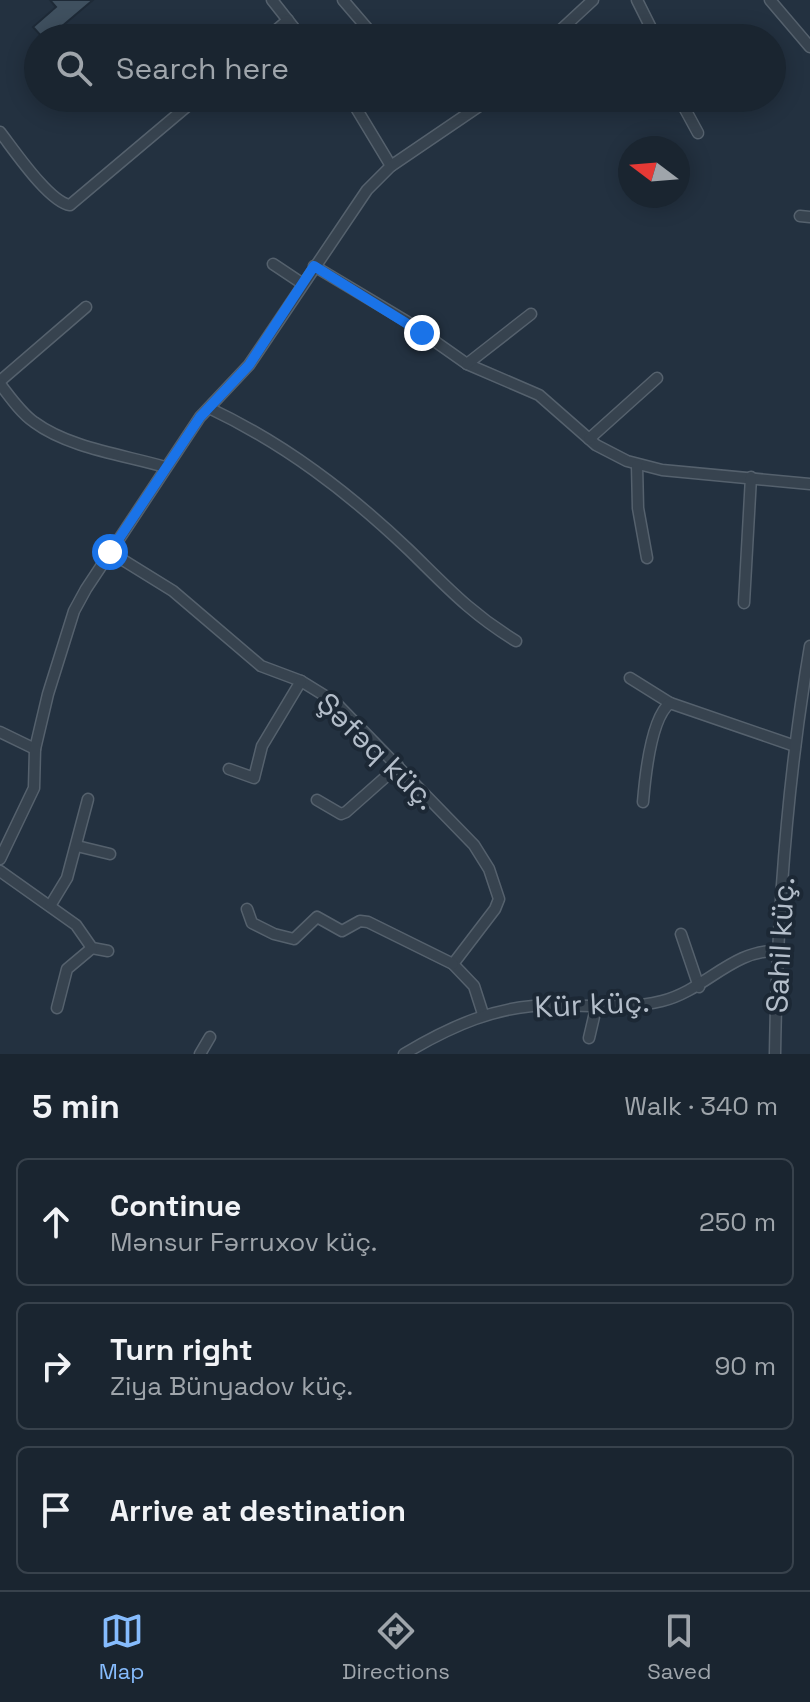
<!DOCTYPE html>
<html lang="en">
<head>
<meta charset="utf-8">
<style>
	body { margin:0; font-family:"Space Grotesk",sans-serif; background:#27313c; color:#f1f3f6 }
	.compass { position:absolute; left:618px; top:136px; width:72px; height:72px; border-radius:50%; background:#1a2530; box-shadow:0 4px 20px #0003; rotate:286deg }
	.stop { position:absolute; width:24px; height:24px; margin:-18px; border:6px solid #1a73e8; border-radius:50%; background:#fff }
	.stop.end { background:#1a73e8; border-color:#fff; box-shadow:0 2px 8px #0008 }
	.list { margin:0; padding:0; list-style:none }
	h2 { display:flex; justify-content:space-between; align-items:center; height:104px; margin:0; padding:0 32px; font-size:34px }
	h2 small { font-size:26px; font-weight:400; color:#9fa5ab }
	.list li { display:grid; grid-template-columns:52px 1fr auto; gap:24px; align-items:center; box-sizing:border-box; height:128px; margin:0 16px 16px; padding:0 16px; border:2px solid #38424c; border-radius:12px }
	.list b { display:block; font-size:30px; white-space:nowrap }
	.list p { margin:0; font-size:26px; white-space:nowrap; color:#9fa5ab }
	.list em { font-size:26px; font-style:normal; color:#9fa5ab }
	.icon { flex:none; width:44px; height:44px; fill:none; stroke:currentColor; stroke-width:2; stroke-linecap:round; stroke-linejoin:round }
	.map { position:relative; flex:none; width:810px; height:1054px; overflow:hidden }
	.search { position:absolute; background:#1a2530; box-shadow:0 4px 20px #0003; left:24px; right:24px; top:24px; height:88px; display:flex; align-items:center; gap:20px; box-sizing:border-box; padding:0 28px; border-radius:44px; color:#9fa5ab; font-size:30px }
	.sheet { height:536px; background:#1a2530 }
	nav { display:flex; justify-content:space-around; align-items:center; box-sizing:border-box; height:112px; border-top:2px solid #38424c; background:#1a2530; font-size:22px; color:#9fa5ab }
	nav a { display:grid; justify-items:center; gap:4px }
	nav .on { color:#86bcfd }
	.map>svg:first-child { display:block }
</style>
</head>
<body>
<div class="map">
<svg width="810" height="1054" viewBox="0 0 810 1054">
	<rect width="100%" height="100%" fill="#233140"/>
	<polygon fill="#3f505f" stroke="#1e2a37" stroke-width="2" points="50,0 93,0 48,38 43,38 33,27 56,7"/>
	<g fill="none" stroke-linecap="round" stroke-linejoin="round">
		<g stroke="#55616d" stroke-width="13">
			<g id="minor">
				<polyline points="272,0 302,38"/>
				<polyline points="343,0 367,28"/>
				<polyline points="637,0 656,38"/>
				<polyline points="770,0 810,47"/>
				<polyline points="267,38 288,20"/>
				<polyline points="552,38 593,0"/>
				<polyline points="350,98 391,166"/>
				<polyline points="679,98 698,133"/>
				<path d="M 0,132 C 14,150 49,202 70,205 L 197,98"/>
				<polyline points="800,216 810,217"/>
				<polyline points="273,264 303,284"/>
				<polyline points="314,266 406,321 467,364 539,395 596,445 627,461 662,470 810,484"/>
				<polyline points="467,364 531,314"/>
				<polyline points="0,381 86,307"/>
				<path d="M 0,384 C 10,397 21,413 34,422 C 69,448 124,455 165,467"/>
				<path d="M 209,408 C 285,444 348,492 409,550 C 446,586 470,613 516,641"/>
				<polyline points="589,439 657,378"/>
				<polyline points="637,465 638,508 647,558"/>
				<polyline points="110,552 173,591 261,666 301,681 335,702 474,845 489,869 499,899 495,909 453,964 474,986 483,1014"/>
				<polyline points="744,603 751,477"/>
				<polyline points="630,678 670,703"/>
				<polyline points="0,732 35,749"/>
				<polyline points="229,769 254,778 262,746 301,681"/>
				<polyline points="317,800 341,814 346,812 398,766"/>
				<path d="M 643,802 C 645,778 651,718 670,703 L 795,746"/>
				<polyline points="77,846 110,854"/>
				<polyline points="0,859 34,788 35,749 48,694 74,611 86,589 200,417 249,365 367,190 391,166 491,98"/>
				<polyline points="0,871 76,925 92,948 108,951"/>
				<polyline points="50,906 67,878 88,799"/>
				<polyline points="247,909 252,923 274,934 294,939 317,917 342,931 360,921 368,922 453,964"/>
				<polyline points="681,934 699,987"/>
				<polyline points="57,1008 67,969 92,948"/>
				<polyline points="589,1038 596,1008"/>
				<polyline points="200,1054 210,1037"/>
				<path d="M 404,1054 C 451,1026 497,1005 553,1005 C 589,1005 626,1010 662,1001 C 704,991 733,949 777,951"/>
				<path d="M 775,1054 C 777,918 787,781 810,646"/>
			</g>
		</g>
		<use href="#minor" stroke="#37434f" stroke-width="10"/>
	</g>
	<g fill="none" stroke-linecap="round" stroke-linejoin="round">
		<polyline stroke="#1a73e8" stroke-width="10" points="110,552 200,417 249,365 314,266 422,333"/>
	</g>
	<g text-anchor="middle" dominant-baseline="central" stroke-width="8" stroke-linejoin="round" paint-order="stroke">
		<g font-size="30" fill="#b4beca" stroke="#1c2835">
			<text transform="translate(377 751) rotate(44)">Şəfəq küç.</text>
			<text transform="translate(780 945) rotate(-87)">Sahil küç.</text>
			<text transform="translate(592 1004) rotate(-3)">Kür küç.</text>
		</g>
	</g>
</svg>
<svg class="compass" viewBox="-18 -18 36 36"><path d="M0-13l5 13h-10z" fill="#e53935"/><path d="M0 13l5-13h-10z" fill="#9fa5ab"/></svg>
<div class="stop" style="left:110px;top:552px"></div>
<div class="stop end" style="left:422px;top:333px"></div>
<div class="search"><svg class="icon" aria-label="search" viewBox="0 0 24 24"><circle cx="10" cy="10" r="6"/><path d="M15 15l6 6"/></svg>Search here</div>
</div>
<section class="sheet">
<h2>5 min<small>Walk · 340 m</small></h2>
<ul class="list">
<li><svg class="icon" aria-label="ahead" viewBox="0 0 24 24"><path d="M12 20V5M6 11l6-6 6 6"/></svg><div><b>Continue</b><p>Mənsur Fərruxov küç.</p></div><em>250 m</em></li>
<li><svg class="icon" aria-label="right" viewBox="0 0 24 24"><path d="M7 20v-9h11M14 6l5 5-5 5"/></svg><div><b>Turn right</b><p>Ziya Bünyadov küç.</p></div><em>90 m</em></li>
<li><svg class="icon" aria-label="arrive" viewBox="0 0 24 24"><path d="M6 21V4h12l-3 4 3 4H6"/></svg><div><b>Arrive at destination</b></div></li>
</ul>
</section>
<nav>
<a class="on"><svg class="icon" aria-label="map" viewBox="0 0 24 24"><path d="M3 6l6-2 6 2 6-2v14l-6 2-6-2-6 2zM9 4v14M15 6v14"/></svg>Map</a>
<a><svg class="icon" aria-label="directions" viewBox="0 0 24 24"><path d="M12 3l9 9-9 9-9-9zM9 14v-3h6M13 9l2 2-2 2"/></svg>Directions</a>
<a><svg class="icon" aria-label="saved" viewBox="0 0 24 24"><path d="M7 4h10v16l-5-4-5 4z"/></svg>Saved</a>
</nav>
</body>
</html>
